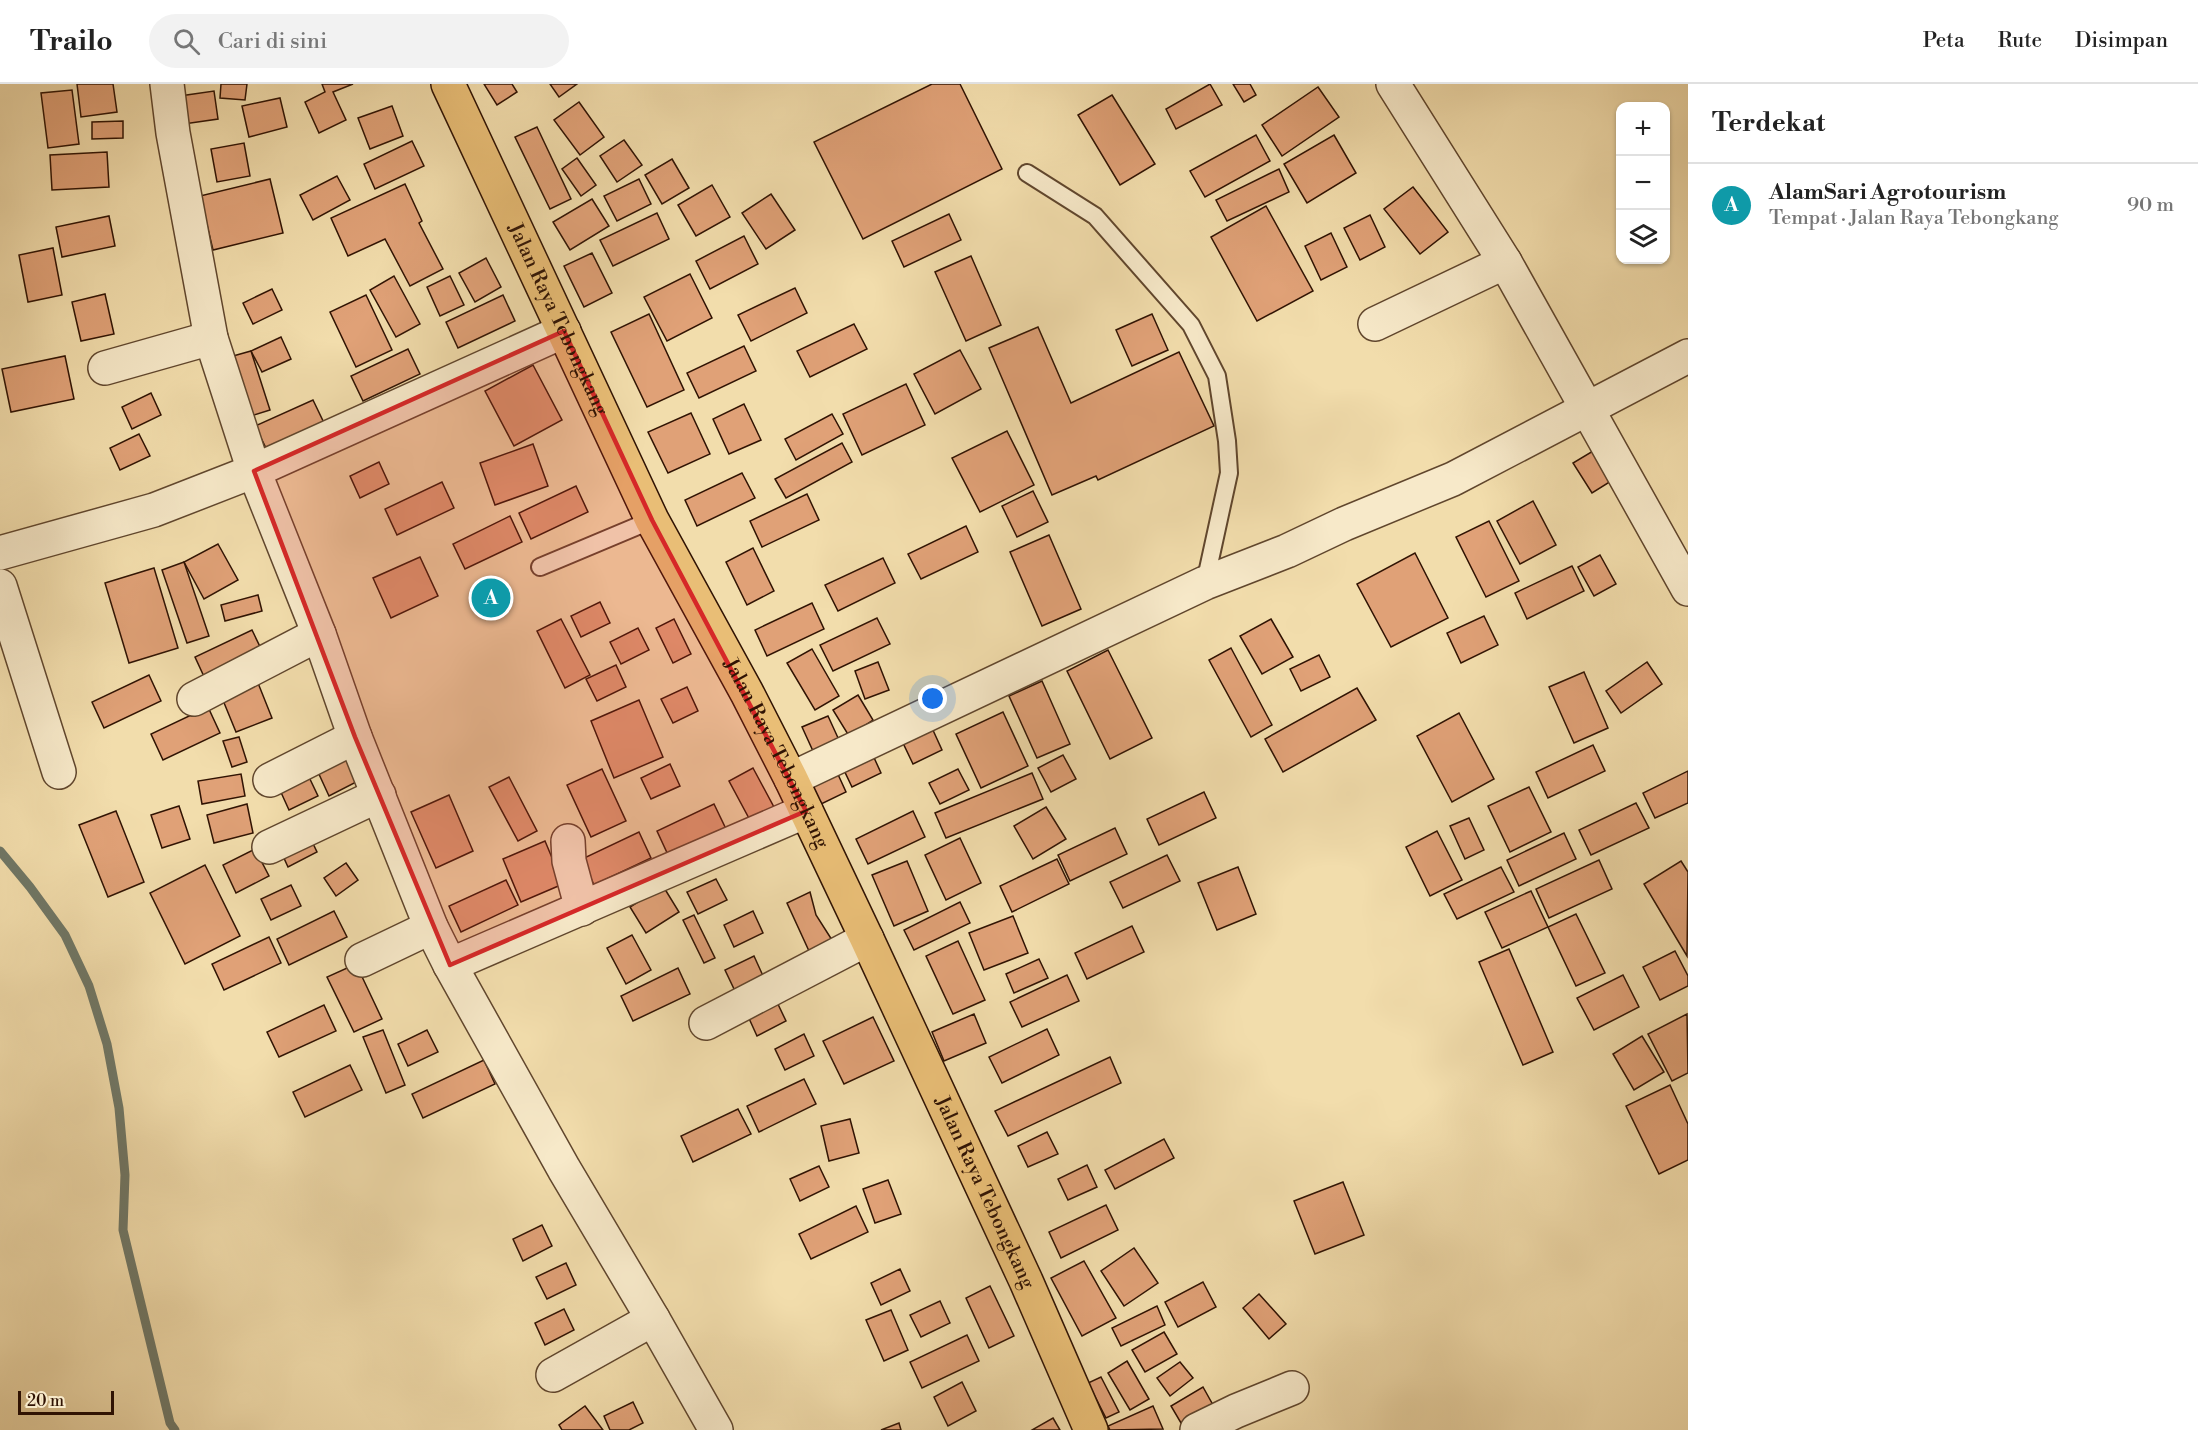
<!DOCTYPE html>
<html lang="id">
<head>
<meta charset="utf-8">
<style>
	body { margin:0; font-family:"Libre Bodoni",serif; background:#f2f2f2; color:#222 }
	.controls { position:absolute; right:18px; top:18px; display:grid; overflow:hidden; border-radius:12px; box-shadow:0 2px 4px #0004 }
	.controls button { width:54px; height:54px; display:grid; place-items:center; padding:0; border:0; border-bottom:2px solid #e0e0e0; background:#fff; color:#222; font:30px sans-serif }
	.scale { position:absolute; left:18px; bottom:15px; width:96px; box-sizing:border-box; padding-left:6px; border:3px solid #301303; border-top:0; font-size:16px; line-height:21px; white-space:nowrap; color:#301303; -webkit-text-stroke:4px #f7e9c9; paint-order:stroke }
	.you { position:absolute; left:933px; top:615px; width:21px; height:21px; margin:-15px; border:4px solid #fff; border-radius:50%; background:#1a73e8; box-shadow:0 0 0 9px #1a73e833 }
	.badge { display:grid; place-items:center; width:39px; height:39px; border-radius:50%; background:#7c3aed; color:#fff; font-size:20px; font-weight:700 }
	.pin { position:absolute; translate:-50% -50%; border:3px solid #fff; box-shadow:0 2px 6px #0006 }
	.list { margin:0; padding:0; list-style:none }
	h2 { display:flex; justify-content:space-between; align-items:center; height:78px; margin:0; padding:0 24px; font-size:26px }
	h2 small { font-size:20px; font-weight:400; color:#767676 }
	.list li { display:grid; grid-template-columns:39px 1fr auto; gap:18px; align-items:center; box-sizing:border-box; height:84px; padding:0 24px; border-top:2px solid #e0e0e0 }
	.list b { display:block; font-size:22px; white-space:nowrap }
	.list p { margin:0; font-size:20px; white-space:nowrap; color:#767676 }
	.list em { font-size:20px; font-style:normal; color:#767676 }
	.icon { flex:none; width:33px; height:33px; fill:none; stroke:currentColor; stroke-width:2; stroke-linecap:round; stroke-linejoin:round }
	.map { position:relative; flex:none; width:1688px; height:1346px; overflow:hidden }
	header { display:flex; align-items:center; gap:36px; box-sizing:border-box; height:84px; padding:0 30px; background:#fff; border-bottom:2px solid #e0e0e0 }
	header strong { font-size:28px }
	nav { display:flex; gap:33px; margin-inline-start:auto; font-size:21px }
	.search { width:420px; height:54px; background:#f2f2f2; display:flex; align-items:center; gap:15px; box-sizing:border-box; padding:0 21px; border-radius:33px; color:#767676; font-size:22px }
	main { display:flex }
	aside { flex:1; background:#fff }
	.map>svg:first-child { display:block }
</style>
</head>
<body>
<header>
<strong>Trailo</strong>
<div class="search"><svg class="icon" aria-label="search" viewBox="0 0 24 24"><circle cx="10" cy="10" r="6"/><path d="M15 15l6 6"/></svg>Cari di sini</div>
<nav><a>Peta</a><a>Rute</a><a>Disimpan</a></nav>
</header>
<main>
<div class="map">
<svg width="1688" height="1346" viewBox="0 0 1688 1346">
	<rect width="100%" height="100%" fill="#f2ddac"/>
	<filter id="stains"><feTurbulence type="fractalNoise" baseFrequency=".00333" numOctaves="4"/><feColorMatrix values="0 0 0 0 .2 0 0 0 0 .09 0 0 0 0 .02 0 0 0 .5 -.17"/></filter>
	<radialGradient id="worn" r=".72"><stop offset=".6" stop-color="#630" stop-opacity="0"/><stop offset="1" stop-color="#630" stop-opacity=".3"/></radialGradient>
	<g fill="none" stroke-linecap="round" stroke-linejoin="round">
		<polyline stroke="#707867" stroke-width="9" points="0,767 30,803 65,851 89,902 107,960 119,1024 125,1091 123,1146 170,1339 175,1346"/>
	</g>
	<g fill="#e0a177" stroke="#301303" stroke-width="1.5">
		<polygon points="77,0 113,0 117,28 81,33"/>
		<polygon points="221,0 247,0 245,16 220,14"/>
		<polygon points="322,0 353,0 333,8 346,36 319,49 305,18 325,8"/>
		<polygon points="484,0 512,0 517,8 497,21"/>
		<polygon points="550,0 577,0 559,13"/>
		<polygon points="932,0 960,0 1002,85 863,155 814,58"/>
		<polygon points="1210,0 1222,21 1176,45 1166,25"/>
		<polygon points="1233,0 1250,0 1256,11 1244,18"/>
		<polygon points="1318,3 1339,33 1282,72 1262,41"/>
		<polygon points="72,6 79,60 48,64 41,9"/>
		<polygon points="214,7 218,35 177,41 173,13"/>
		<polygon points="1112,11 1155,80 1120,101 1078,31"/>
		<polygon points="280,14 287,43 249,53 242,22"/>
		<polygon points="579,18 604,53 580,71 554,36"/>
		<polygon points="392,22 403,52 370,65 358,34"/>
		<polygon points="123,37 123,54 92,55 92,38"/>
		<polygon points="537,43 571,115 550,125 515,53"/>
		<polygon points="1256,51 1270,77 1205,113 1190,87"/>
		<polygon points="1334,51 1356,89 1307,119 1284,80"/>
		<polygon points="624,56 642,81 617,98 600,72"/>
		<polygon points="412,57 424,82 375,105 364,80"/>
		<polygon points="244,59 250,92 217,98 211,65"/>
		<polygon points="107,68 109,103 52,106 50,71"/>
		<polygon points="577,74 596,101 581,112 562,85"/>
		<polygon points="672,75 689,104 662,120 645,91"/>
		<polygon points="1279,85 1289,108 1227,137 1216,116"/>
		<polygon points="337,92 350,116 313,136 300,111"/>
		<polygon points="270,95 283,149 213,166 200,112"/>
		<polygon points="639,95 651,120 617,137 604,112"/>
		<polygon points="405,100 422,137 419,139 443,185 410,202 385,155 348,172 331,134"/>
		<polygon points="712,101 730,133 696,152 678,121"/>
		<polygon points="1413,103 1448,148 1420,170 1384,125"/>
		<polygon points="771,110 795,146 766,165 742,129"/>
		<polygon points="592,115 609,142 570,166 553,138"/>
		<polygon points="1266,122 1313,207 1257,237 1211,153"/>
		<polygon points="657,129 669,155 613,182 600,156"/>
		<polygon points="949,130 961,156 904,183 892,157"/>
		<polygon points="1370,131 1385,163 1360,176 1344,144"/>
		<polygon points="109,132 115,162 62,173 56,143"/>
		<polygon points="1331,149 1347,183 1321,196 1305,162"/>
		<polygon points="744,152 758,180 710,205 696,177"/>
		<polygon points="53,164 62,211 28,218 19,171"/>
		<polygon points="592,169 612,209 584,223 564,182"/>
		<polygon points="971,172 1001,241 966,257 935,188"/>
		<polygon points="486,174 501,203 475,218 459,189"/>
		<polygon points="690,190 712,234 667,257 644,213"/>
		<polygon points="394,192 420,240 396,253 370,206"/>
		<polygon points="450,192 464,221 440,232 427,203"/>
		<polygon points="795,204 807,229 751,257 738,231"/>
		<polygon points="272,205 282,226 253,240 243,219"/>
		<polygon points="105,210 114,250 81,257 72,218"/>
		<polygon points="366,211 392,266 356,283 330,228"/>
		<polygon points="503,211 515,237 458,264 446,238"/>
		<polygon points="649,230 684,306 647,323 611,248"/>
		<polygon points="1152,230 1168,266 1132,282 1116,246"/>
		<polygon points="854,240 867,265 810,293 797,267"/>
		<polygon points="1038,243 1071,319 1179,268 1214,342 1098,396 1096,392 1052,411 989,264"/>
		<polygon points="281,253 291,275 262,288 251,267"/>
		<polygon points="744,262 756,287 699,314 687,289"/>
		<polygon points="408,265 420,290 363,317 351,292"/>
		<polygon points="960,266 981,305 935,330 914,290"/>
		<polygon points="251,267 270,326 251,332 233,272"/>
		<polygon points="65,272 74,315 11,328 2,285"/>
		<polygon points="533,281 562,336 514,362 485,307"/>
		<polygon points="906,300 925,341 862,371 843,330"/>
		<polygon points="151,309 161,331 132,345 122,323"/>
		<polygon points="313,316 325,341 268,368 255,342"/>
		<polygon points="744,320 761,356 729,370 713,335"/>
		<polygon points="691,329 710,370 668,389 648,348"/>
		<polygon points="832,330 843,350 796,376 785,355"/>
		<polygon points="1007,347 1034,401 980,428 952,374"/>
		<polygon points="139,350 150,372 120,386 110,364"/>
		<polygon points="842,359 852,378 786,414 775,395"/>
		<polygon points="533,360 548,402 495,421 480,379"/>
		<polygon points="1598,364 1616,394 1592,409 1573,379"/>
		<polygon points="379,378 389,400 360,414 350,392"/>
		<polygon points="742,389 755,414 697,442 685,416"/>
		<polygon points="442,398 454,424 397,451 385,425"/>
		<polygon points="576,402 588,428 531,455 519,429"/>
		<polygon points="1033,407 1048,438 1017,453 1002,422"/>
		<polygon points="807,410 819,436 762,463 750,437"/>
		<polygon points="1533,417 1556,461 1520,480 1497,437"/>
		<polygon points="510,432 522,458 465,485 453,460"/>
		<polygon points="1489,437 1519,497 1486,513 1456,453"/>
		<polygon points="966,442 978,468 921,495 908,470"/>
		<polygon points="1049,451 1081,525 1042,542 1010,468"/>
		<polygon points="218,460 238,496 204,515 184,478"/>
		<polygon points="753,464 774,507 747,521 726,478"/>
		<polygon points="1415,469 1448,534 1391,563 1357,500"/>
		<polygon points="1600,471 1616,500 1594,512 1578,483"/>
		<polygon points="420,473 438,512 391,534 373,494"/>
		<polygon points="883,474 895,499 838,527 825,501"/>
		<polygon points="184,478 209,552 187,559 162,486"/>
		<polygon points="1572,482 1584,507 1527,535 1515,509"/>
		<polygon points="154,484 178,564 129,579 105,499"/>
		<polygon points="258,511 262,527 225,537 221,521"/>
		<polygon points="600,518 610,539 581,553 571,532"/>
		<polygon points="812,519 824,545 767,572 755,546"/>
		<polygon points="1484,532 1498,561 1461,579 1447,549"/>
		<polygon points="877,534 890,560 833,587 820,561"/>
		<polygon points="561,535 590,591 565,604 537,547"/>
		<polygon points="674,535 691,570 673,579 656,544"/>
		<polygon points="1271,535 1293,573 1262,590 1240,552"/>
		<polygon points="638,544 649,566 621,580 610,558"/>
		<polygon points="252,546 264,571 207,599 195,573"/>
		<polygon points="1231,564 1272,641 1251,653 1209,576"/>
		<polygon points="812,565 839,612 815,626 787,579"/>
		<polygon points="1108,566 1152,654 1110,675 1067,587"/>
		<polygon points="1319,571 1330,593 1301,607 1290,585"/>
		<polygon points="878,578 889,606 865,615 855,587"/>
		<polygon points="1647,578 1662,600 1621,629 1606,607"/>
		<polygon points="616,581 626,603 597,617 586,595"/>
		<polygon points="1584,588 1608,644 1574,659 1549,603"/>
		<polygon points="149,591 161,617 104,644 92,618"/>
		<polygon points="256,594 272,634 236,648 220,609"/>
		<polygon points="1042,597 1070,660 1037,674 1009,612"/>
		<polygon points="687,603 698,627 673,639 661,615"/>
		<polygon points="1357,604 1376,636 1283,688 1265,655"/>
		<polygon points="858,611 873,636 849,652 833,626"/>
		<polygon points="639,616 663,673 614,694 591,637"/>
		<polygon points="208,623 220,649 163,676 151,650"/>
		<polygon points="1003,628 1028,682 981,704 956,650"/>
		<polygon points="1459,629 1494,695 1452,718 1417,652"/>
		<polygon points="828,632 839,656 813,667 802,643"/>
		<polygon points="932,644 942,666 913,680 903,659"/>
		<polygon points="239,653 247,678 232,683 223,657"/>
		<polygon points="1593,661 1605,687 1548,714 1536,688"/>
		<polygon points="871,667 881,689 852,703 842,682"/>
		<polygon points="348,670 364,694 329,712 318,688"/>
		<polygon points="1063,671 1076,695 1051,708 1038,684"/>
		<polygon points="670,680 680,702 651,715 641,694"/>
		<polygon points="753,684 775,725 751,738 729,697"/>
		<polygon points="602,685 626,737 591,753 567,701"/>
		<polygon points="958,685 969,706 940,720 929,699"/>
		<polygon points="836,686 846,708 817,722 807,700"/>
		<polygon points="1688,687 1688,719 1655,734 1643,709"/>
		<polygon points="1032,689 1043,715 946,754 935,729"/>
		<polygon points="241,690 245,712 202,720 198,697"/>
		<polygon points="308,691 318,712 289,726 279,704"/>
		<polygon points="509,693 537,747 518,757 489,703"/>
		<polygon points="1529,703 1551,748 1510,768 1488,722"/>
		<polygon points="1204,708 1216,734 1159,761 1147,735"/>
		<polygon points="449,711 473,767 436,784 411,728"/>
		<polygon points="1636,719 1649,744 1591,771 1579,746"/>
		<polygon points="247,720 253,749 214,759 207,731"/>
		<polygon points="714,720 726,745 669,773 657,747"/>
		<polygon points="179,722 190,755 162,764 151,731"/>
		<polygon points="1046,723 1066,755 1033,775 1014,742"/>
		<polygon points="116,727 144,798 108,813 79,741"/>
		<polygon points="913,727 925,753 868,780 856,755"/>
		<polygon points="1469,734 1484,766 1465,775 1450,742"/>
		<polygon points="1115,744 1127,770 1070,797 1058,771"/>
		<polygon points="307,747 317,768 288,783 278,761"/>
		<polygon points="1437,747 1462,796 1430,812 1406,763"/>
		<polygon points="639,748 651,774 594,801 582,775"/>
		<polygon points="1564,749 1576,775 1519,802 1507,776"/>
		<polygon points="960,754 981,799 946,816 925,771"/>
		<polygon points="545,757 563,800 521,818 503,775"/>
		<polygon points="255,765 269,792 236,809 223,781"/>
		<polygon points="1167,771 1180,797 1123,824 1110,798"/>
		<polygon points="1057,775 1069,800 1012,828 1000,802"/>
		<polygon points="1599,776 1612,805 1549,834 1536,805"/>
		<polygon points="907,777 928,827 894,842 872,791"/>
		<polygon points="1681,777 1688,788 1687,872 1644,800"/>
		<polygon points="346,779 358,796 336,812 324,794"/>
		<polygon points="205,781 240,852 185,880 150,809"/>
		<polygon points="1238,783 1256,830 1217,846 1198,799"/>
		<polygon points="1501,783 1514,808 1457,835 1444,810"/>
		<polygon points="716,795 727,816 698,830 687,808"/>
		<polygon points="506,796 518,821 461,848 449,822"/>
		<polygon points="291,801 301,822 271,836 261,815"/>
		<polygon points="663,802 679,828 646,849 630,823"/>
		<polygon points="1531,807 1548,843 1502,864 1485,828"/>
		<polygon points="810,808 816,831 832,856 809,867 787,819"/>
		<polygon points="960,818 970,839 914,866 904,846"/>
		<polygon points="334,827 347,853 289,881 277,855"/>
		<polygon points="753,827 763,849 734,863 724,841"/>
		<polygon points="1576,830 1605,889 1576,902 1548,843"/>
		<polygon points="694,831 715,874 704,879 683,836"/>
		<polygon points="1013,832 1028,869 984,886 969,849"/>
		<polygon points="1132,842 1144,868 1087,895 1075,869"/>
		<polygon points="632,851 651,886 626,900 607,864"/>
		<polygon points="269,853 281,879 224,906 212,880"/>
		<polygon points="958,857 985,916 953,930 926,872"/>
		<polygon points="1509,865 1553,968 1523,981 1479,878"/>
		<polygon points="1675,867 1688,892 1688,902 1660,916 1643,883"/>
		<polygon points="754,872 764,894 735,907 725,886"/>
		<polygon points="1039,875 1048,894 1014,909 1006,890"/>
		<polygon points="356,880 382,935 354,948 327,893"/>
		<polygon points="678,884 690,910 633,937 621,912"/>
		<polygon points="1067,891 1079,917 1022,943 1010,918"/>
		<polygon points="1623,891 1639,923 1594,946 1577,914"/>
		<polygon points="776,916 786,937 757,952 747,930"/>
		<polygon points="324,921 336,947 279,973 267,948"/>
		<polygon points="974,930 986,959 944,977 932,948"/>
		<polygon points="1687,930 1688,989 1672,997 1648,950"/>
		<polygon points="873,933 894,977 844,1000 823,957"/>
		<polygon points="1047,945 1059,971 1002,999 989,973"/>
		<polygon points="383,946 405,1001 386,1009 363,953"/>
		<polygon points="427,946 438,968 408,982 398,960"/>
		<polygon points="804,950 814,972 785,986 775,965"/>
		<polygon points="1642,952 1664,988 1634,1006 1613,970"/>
		<polygon points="1110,973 1121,999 1008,1052 995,1027"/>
		<polygon points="484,976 495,1000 423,1034 412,1010"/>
		<polygon points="350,981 362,1006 305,1033 293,1008"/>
		<polygon points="804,995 816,1020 759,1048 747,1022"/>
		<polygon points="1670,1001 1688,1040 1688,1076 1659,1090 1626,1022"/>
		<polygon points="738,1025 751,1050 693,1078 681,1052"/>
		<polygon points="850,1035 859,1069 829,1077 821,1042"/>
		<polygon points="1047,1048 1058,1070 1028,1083 1018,1062"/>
		<polygon points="1164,1055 1174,1074 1115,1105 1105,1086"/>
		<polygon points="1087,1081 1097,1103 1068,1116 1058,1095"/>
		<polygon points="819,1082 829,1103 800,1117 790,1095"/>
		<polygon points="888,1096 901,1130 875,1139 863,1105"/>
		<polygon points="1343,1098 1364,1151 1315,1170 1294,1117"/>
		<polygon points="1106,1121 1118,1146 1061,1174 1049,1148"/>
		<polygon points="856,1122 868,1148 811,1175 799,1150"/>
		<polygon points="542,1141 552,1162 523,1177 513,1155"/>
		<polygon points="1134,1164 1158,1199 1124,1222 1101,1187"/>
		<polygon points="1084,1177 1116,1234 1082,1252 1051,1194"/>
		<polygon points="566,1179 576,1201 547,1215 536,1193"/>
		<polygon points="900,1185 910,1207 881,1221 871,1199"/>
		<polygon points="1203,1198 1216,1223 1178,1243 1165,1218"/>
		<polygon points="990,1202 1014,1252 989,1264 966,1214"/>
		<polygon points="1259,1210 1286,1240 1269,1255 1243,1224"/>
		<polygon points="940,1217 950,1239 921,1253 910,1231"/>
		<polygon points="1157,1222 1165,1241 1121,1262 1112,1244"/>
		<polygon points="564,1225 574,1246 545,1261 535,1239"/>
		<polygon points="891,1226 908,1266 884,1277 866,1236"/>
		<polygon points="1164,1248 1177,1270 1145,1288 1132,1266"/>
		<polygon points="967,1251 979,1277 922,1304 910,1278"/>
		<polygon points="1127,1277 1149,1315 1130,1326 1108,1289"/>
		<polygon points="1180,1278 1193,1294 1170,1312 1157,1294"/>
		<polygon points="1101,1293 1119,1328 1106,1334 1088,1299"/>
		<polygon points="962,1298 976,1327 948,1342 934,1313"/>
		<polygon points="1203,1303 1213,1321 1181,1339 1171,1322"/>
		<polygon points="633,1318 643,1339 629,1346 610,1346 604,1332"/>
		<polygon points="585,1322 603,1346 562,1346 559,1341"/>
		<polygon points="1153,1322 1163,1345 1110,1346 1108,1342"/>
		<polygon points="1053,1334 1060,1346 1032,1346"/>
		<polygon points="899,1339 901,1346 881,1346"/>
	</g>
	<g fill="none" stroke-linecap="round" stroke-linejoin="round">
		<g stroke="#60462d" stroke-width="20">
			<g id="service">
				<polyline points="1027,89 1095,132 1191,241 1217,292 1227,357 1229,389 1205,499"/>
				<polyline points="540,483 652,436"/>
			</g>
		</g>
		<g stroke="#60462d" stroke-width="36">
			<g id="minor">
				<polyline points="167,0 173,49 211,254 254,387 319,550 355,653 431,843 450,881 564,1085 653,1235 716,1346"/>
				<polyline points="1393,0 1505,178 1688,505"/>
				<polyline points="1375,240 1505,178"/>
				<polyline points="105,284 211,254"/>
				<polyline points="0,469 154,426 254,387 564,247"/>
				<polyline points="0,502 59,688"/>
				<polyline points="194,615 319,550"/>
				<polyline points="791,695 1205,499 1287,467 1344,440 1453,395 1688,272"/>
				<polyline points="270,696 355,653"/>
				<polyline points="568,757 569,777 582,825"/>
				<polyline points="269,763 379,711"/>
				<polyline points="362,876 431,843"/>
				<polyline points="450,881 806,727"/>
				<polyline points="706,939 867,855"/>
				<polyline points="553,1291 653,1235"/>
				<polyline points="1197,1346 1236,1327 1292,1304"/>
			</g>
		</g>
		<g stroke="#301303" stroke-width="36">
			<g id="primary">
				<path id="s1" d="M 448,0 L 652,436 L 747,609 L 791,695 L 867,855 L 1026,1197 L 1091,1346"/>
			</g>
		</g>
		<use href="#service" stroke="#f7e9c9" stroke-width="16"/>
		<use href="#minor" stroke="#f7e9c9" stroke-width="33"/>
		<use href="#primary" stroke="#e9be76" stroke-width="33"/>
	</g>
	<path fill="#d62828" fill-opacity="0.2" stroke="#d62828" stroke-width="4.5" stroke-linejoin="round" d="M 564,247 L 652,436 L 806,727 L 450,881 L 355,653 L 254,387 Z"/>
	<g text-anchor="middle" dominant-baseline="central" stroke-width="4.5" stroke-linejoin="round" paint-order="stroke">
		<g font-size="20" fill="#301303" stroke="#f7e9c9">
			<text stroke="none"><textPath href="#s1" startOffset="260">Jalan Raya Tebongkang</textPath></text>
			<text stroke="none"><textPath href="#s1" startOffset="746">Jalan Raya Tebongkang</textPath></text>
			<text stroke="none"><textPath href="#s1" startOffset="1232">Jalan Raya Tebongkang</textPath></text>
		</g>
	</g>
	<rect width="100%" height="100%" filter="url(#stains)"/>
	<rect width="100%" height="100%" fill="url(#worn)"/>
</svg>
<div class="controls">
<button>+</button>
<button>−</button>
<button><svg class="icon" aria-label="layers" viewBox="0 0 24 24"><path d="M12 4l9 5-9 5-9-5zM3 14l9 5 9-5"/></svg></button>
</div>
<div class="scale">20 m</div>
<div class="you"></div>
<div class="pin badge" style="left:491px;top:514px;background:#0f9aa8">A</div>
</div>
<aside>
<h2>Terdekat<small></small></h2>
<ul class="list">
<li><span class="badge" style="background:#0f9aa8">A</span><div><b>AlamSari Agrotourism</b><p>Tempat · Jalan Raya Tebongkang</p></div><em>90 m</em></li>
</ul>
</aside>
</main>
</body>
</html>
